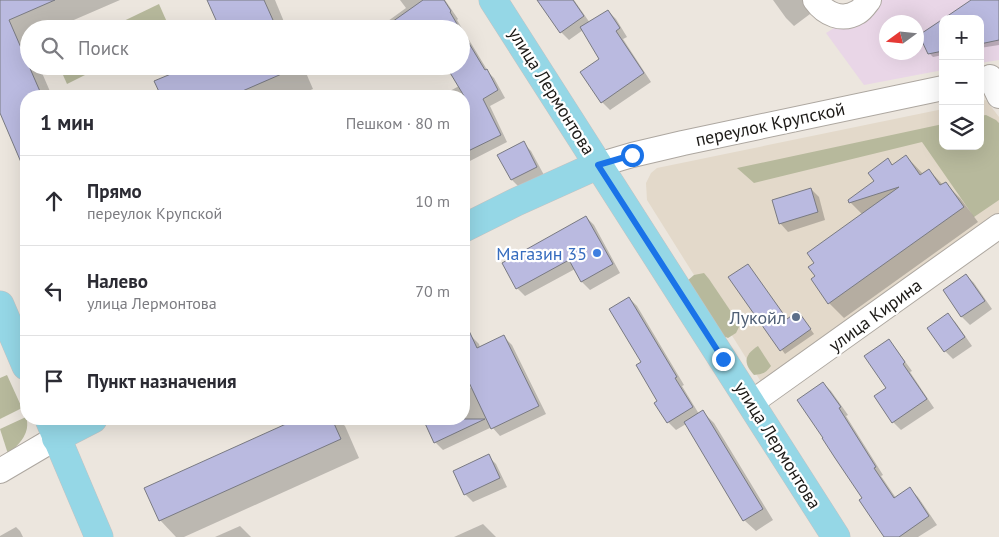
<!DOCTYPE html>
<html lang="ru">
<head>
<meta charset="utf-8">
<style>
	body { margin:0; font-family:"PT Sans",sans-serif; background:#f7f7f7; color:#2b2b33 }
	.controls { position:absolute; right:15px; top:15px; display:grid; overflow:hidden; border-radius:10px; box-shadow:0 5px 20px #0002 }
	.controls button { width:45px; height:45px; display:grid; place-items:center; padding:0; border:0; border-bottom:1px solid #e1e1e2; background:#fff; color:#2b2b33; font:25px sans-serif }
	.compass { position:absolute; left:879px; top:15px; width:45px; height:45px; border-radius:50%; background:#fff; box-shadow:0 5px 20px #0002; rotate:255deg }
	.stop { position:absolute; width:15px; height:15px; margin:-11px; border:4px solid #1a73e8; border-radius:50%; background:#fff }
	.stop.end { background:#1a73e8; border-color:#fff; box-shadow:0 1px 5px #0008 }
	.list { margin:0; padding:0; list-style:none }
	h2 { display:flex; justify-content:space-between; align-items:center; height:65px; margin:0; padding:0 20px; font-size:21px }
	h2 small { font-size:16px; font-weight:400; color:#7c7c81 }
	.list li { display:grid; grid-template-columns:32px 1fr auto; gap:15px; align-items:center; box-sizing:border-box; height:90px; padding:0 20px; border-top:1px solid #e1e1e2 }
	.list b { display:block; font-size:19px; white-space:nowrap }
	.list p { margin:0; font-size:16px; white-space:nowrap; color:#7c7c81 }
	.list em { font-size:16px; font-style:normal; color:#7c7c81 }
	.icon { flex:none; width:28px; height:28px; fill:none; stroke:currentColor; stroke-width:2; stroke-linecap:round; stroke-linejoin:round }
	.map { position:relative; flex:none; width:999px; height:537px; overflow:hidden }
	.search { position:absolute; background:#fff; box-shadow:0 5px 20px #0002; left:20px; top:20px; width:450px; height:55px; display:flex; align-items:center; gap:12px; box-sizing:border-box; padding:0 18px; border-radius:28px; color:#7c7c81; font-size:19px }
	.panel { position:absolute; background:#fff; box-shadow:0 5px 20px #0002; left:20px; top:90px; width:450px; height:335px; border-radius:20px }
	.map>svg:first-child { display:block }
</style>
</head>
<body>
<div class="map">
<svg width="999" height="537" viewBox="0 0 999 537">
	<rect width="100%" height="100%" fill="#ece6de"/>
	<polygon fill="#e3d9ca" points="986,100 999,117 999,215 763,385 647,200 646,183 651,173 657,168 943,109 943,146 980,146 980,101"/>
	<path fill="#e9d6e7" fill-rule="evenodd" d="M 879,0 L 999,0 L 999,60 L 980,63 L 980,19 L 943,19 L 943,70 L 864,85 L 826,33 ZM 886,22 L 916,22 L 916,52 L 886,52 Z"/>
	<g fill="#b7b99c">
		<polygon points="159,4 170,29 107,29"/>
		<polygon points="59,66 103,66 67,84"/>
		<polygon points="986,115 996,120 999,123 999,200 974,217 922,142 754,183 737,168 943,124 943,146 980,146 980,116"/>
		<polygon points="704,273 709,279 740,325 736,333 728,338 718,334 687,281 694,275"/>
		<path d="M 758,346 L 771,366 C 766,373 763,374 754,375 C 743,363 744,355 758,346 Z"/>
		<polygon points="7,375 22,408 0,419 0,378"/>
		<path d="M 26,417 C 31,432 20,444 8,454 L 0,429 Z"/>
	</g>
	<g fill="#0003">
		<polygon points="0,0 120,0 53,29 29,29 29,39 28,40 29,42 29,66 39,66 52,96 26,96 26,171 0,110"/>
		<polygon points="209,0 275,0 287,29 221,29"/>
		<polygon points="400,0 445,0 458,19 457,20 489,73 494,78 505,98 490,106 507,142 466,163 464,160 464,124 467,122 464,116 464,96 453,96 450,91 459,86 461,66 461,29 377,29 406,8"/>
		<polygon points="547,0 574,0 590,23 608,11 616,19 627,37 623,39 651,82 610,110 602,102 601,59 583,30 569,40 561,32"/>
		<polygon points="773,0 812,0 809,11 810,14 794,26 786,18"/>
		<polygon points="973,0 999,0 999,45 980,48 980,19"/>
		<polygon points="943,20 943,55 933,57 929,53"/>
		<polygon points="193,66 303,66 313,89 296,96 162,96 156,82"/>
		<polygon points="523,143 531,151 544,175 520,188 512,180"/>
		<polygon points="906,156 923,174 929,170 943,185 945,183 960,198 978,222 844,318 829,303 863,215 850,202 876,181 888,160 893,166"/>
		<polygon points="811,189 819,197 825,220 788,232 780,223"/>
		<polygon points="586,217 594,225 620,273 590,290 582,282 575,269 525,296 517,288 504,263"/>
		<polygon points="966,275 974,283 992,309 970,325 962,317 944,291"/>
		<polygon points="729,278 787,320 802,317 814,334 785,354"/>
		<polygon points="629,298 637,306 684,385 682,386 699,414 703,412 714,423 773,520 756,531 744,520 686,424 676,430 668,422 642,362"/>
		<polygon points="948,315 956,323 972,346 953,359 945,351"/>
		<polygon points="471,336 479,344 480,348 504,337 512,345 546,414 500,436 492,427 443,450 435,442 424,419 464,419 464,391 472,387 464,369 464,340"/>
		<polygon points="888,341 896,349 912,371 910,372 934,408 901,430 893,422 876,396 888,388"/>
		<polygon points="823,383 831,391 848,415 846,416 883,475 881,476 896,498 910,489 918,497 937,525 918,537 885,537 864,498"/>
		<polygon points="300,419 337,419 345,426 359,458 184,537 176,537 160,520 146,488"/>
		<polygon points="488,456 496,464 507,487 473,502 465,494"/>
		<polygon points="483,524 496,537 454,537"/>
		<polygon points="240,526 251,537 215,537"/>
		<polygon points="16,527 20,531 23,537 0,537 0,536"/>
	</g>
	<g fill="#babae0" stroke="#797a82">
		<polygon points="0,0 55,0 9,20 42,96 26,96 26,174 0,113"/>
		<polygon points="207,0 264,0 277,29 220,29"/>
		<polygon points="423,0 444,0 451,11 450,12 460,29 382,29"/>
		<polygon points="537,0 573,0 584,16 560,33"/>
		<polygon points="971,0 999,0 999,40 980,44 980,19 943,19"/>
		<polygon points="608,10 620,28 616,31 644,73 601,103 580,72 599,59 580,27"/>
		<polygon points="943,19 943,51 928,54 919,35"/>
		<polygon points="461,30 485,70 487,69 498,90 483,99 501,135 464,153 464,96 446,66 461,66"/>
		<polygon points="190,66 300,66 231,96 161,96 154,81"/>
		<polygon points="524,141 537,167 511,180 497,155"/>
		<polygon points="906,155 920,175 929,169 940,185 946,182 964,207 828,304 811,279 815,276 808,267 814,263 807,253 899,187 849,203 848,200 874,181 868,173 888,158 892,165"/>
		<polygon points="811,188 818,212 779,224 772,200"/>
		<polygon points="586,216 613,264 581,282 569,260 516,289 502,263"/>
		<polygon points="748,264 787,319 798,311 811,329 780,351 728,277"/>
		<polygon points="966,274 985,301 961,317 943,290"/>
		<polygon points="629,297 677,377 675,378 693,407 667,423 654,403 657,401 636,365 641,362 609,309"/>
		<polygon points="948,313 965,337 944,352 927,328"/>
		<polygon points="464,320 477,348 504,335 539,406 491,429 464,372"/>
		<polygon points="889,339 905,362 903,364 927,399 892,423 874,396 886,388 864,356"/>
		<polygon points="823,382 841,407 839,408 876,467 874,468 894,498 910,487 929,516 899,537 884,537 859,500 862,498 835,458 822,438 823,438 797,400"/>
		<polygon points="703,410 763,509 743,521 684,422"/>
		<polygon points="297,419 332,419 341,439 159,521 144,488"/>
		<polygon points="423,419 485,419 434,443"/>
		<polygon points="489,454 500,478 464,495 453,471"/>
	</g>
	<g fill="none" stroke-linecap="round" stroke-linejoin="round">
		<g stroke="#ada7a0" stroke-width="26">
			<g id="minor">
				<path d="M 815,0 C 825,14 842,22 858,12 C 862,10 866,4 869,0"/>
				<polyline points="990,77 999,96"/>
				<polyline points="598,165 632,155 683,143 943,88"/>
				<polyline points="751,403 999,226"/>
				<polyline points="0,471 56,438"/>
			</g>
		</g>
		<g stroke="#c4c3c3" stroke-width="29">
			<g id="major">
				<polyline points="493,0 836,537"/>
				<polyline points="464,228 516,202 598,165"/>
				<polyline points="0,305 26,366"/>
				<polyline points="49,419 99,537"/>
				<polyline points="56,438 93,419"/>
			</g>
		</g>
		<use href="#minor" stroke="#fff" stroke-width="24"/>
		<use href="#major" stroke="#95d7e6" stroke-width="28"/>
	</g>
	<g fill="none" stroke-linecap="round" stroke-linejoin="round">
		<polyline stroke="#1a73e8" stroke-width="6" points="632,155 598,165 723,359"/>
	</g>
	<circle fill="#3f7fe0" stroke="#fff" stroke-width="2" cx="597" cy="253" r="5"/>
	<circle fill="#5c6f8a" stroke="#fff" stroke-width="2" cx="796" cy="317" r="5"/>
	<g text-anchor="middle" dominant-baseline="central" stroke-width="4.5" stroke-linejoin="round" paint-order="stroke">
		<g font-size="18" fill="#1c1a17" stroke="#fff">
			<text transform="translate(552 91) rotate(58)">улица Лермонтова</text>
			<text transform="translate(770 124) rotate(-12)">переулок Крупской</text>
			<text transform="translate(875 315) rotate(-36)">улица Кирина</text>
			<text transform="translate(778 445) rotate(58)">улица Лермонтова</text>
		</g>
		<g font-size="18" fill="#366cbe" stroke="#fff" text-anchor="end">
			<text x="587" y="253">Магазин 35</text>
		</g>
		<g font-size="18" fill="#4e5e75" stroke="#fff" text-anchor="end">
			<text x="786" y="317">Лукойл</text>
		</g>
	</g>
</svg>
<div class="controls">
<button>+</button>
<button>−</button>
<button><svg class="icon" aria-label="layers" viewBox="0 0 24 24"><path d="M12 4l9 5-9 5-9-5zM3 14l9 5 9-5"/></svg></button>
</div>
<svg class="compass" viewBox="-18 -18 36 36"><path d="M0-13l5 13h-10z" fill="#e53935"/><path d="M0 13l5-13h-10z" fill="#7c7c81"/></svg>
<div class="stop" style="left:632px;top:155px"></div>
<div class="stop end" style="left:723px;top:359px"></div>
<div class="search"><svg class="icon" aria-label="search" viewBox="0 0 24 24"><circle cx="10" cy="10" r="6"/><path d="M15 15l6 6"/></svg>Поиск</div>
<section class="panel">
<h2>1 мин<small>Пешком · 80 m</small></h2>
<ul class="list">
<li><svg class="icon" aria-label="ahead" viewBox="0 0 24 24"><path d="M12 20V5M6 11l6-6 6 6"/></svg><div><b>Прямо</b><p>переулок Крупской</p></div><em>10 m</em></li>
<li><svg class="icon" aria-label="left" viewBox="0 0 24 24"><path d="M17 20v-9H6M10 6l-5 5 5 5"/></svg><div><b>Налево</b><p>улица Лермонтова</p></div><em>70 m</em></li>
<li><svg class="icon" aria-label="arrive" viewBox="0 0 24 24"><path d="M6 21V4h12l-3 4 3 4H6"/></svg><div><b>Пункт назначения</b></div></li>
</ul>
</section>
</div>
</body>
</html>
